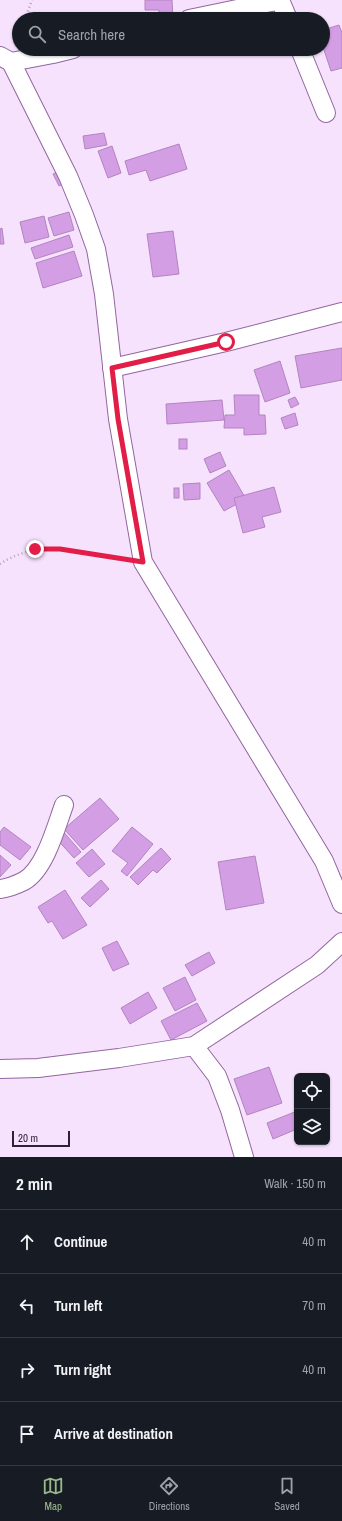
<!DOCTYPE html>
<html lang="en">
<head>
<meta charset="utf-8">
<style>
	body { margin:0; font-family:"Archivo Narrow",sans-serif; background:#20242c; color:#f1f3f6 }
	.controls { position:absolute; right:12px; bottom:12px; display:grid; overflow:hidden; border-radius:6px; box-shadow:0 1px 3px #0004 }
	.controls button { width:36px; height:36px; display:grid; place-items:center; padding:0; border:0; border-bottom:1px solid #363941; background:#171b24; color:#f1f3f6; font:20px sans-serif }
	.scale { position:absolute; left:12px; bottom:10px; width:58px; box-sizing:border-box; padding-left:4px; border:2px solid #311e37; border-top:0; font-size:11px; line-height:14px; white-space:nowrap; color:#311e37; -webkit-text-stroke:3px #f6e2fc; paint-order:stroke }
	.stop { position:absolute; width:12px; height:12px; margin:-9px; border:3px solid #e11d48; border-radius:50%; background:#fff }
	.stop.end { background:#e11d48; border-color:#fff; box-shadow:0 1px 4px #0008 }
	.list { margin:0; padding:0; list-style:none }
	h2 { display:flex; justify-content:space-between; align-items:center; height:52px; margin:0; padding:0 16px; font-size:17px }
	h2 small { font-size:13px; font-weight:400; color:#9ea1a6 }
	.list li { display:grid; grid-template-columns:26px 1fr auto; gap:12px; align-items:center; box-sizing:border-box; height:64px; padding:0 16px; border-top:1px solid #363941 }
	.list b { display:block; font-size:15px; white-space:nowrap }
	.list em { font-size:13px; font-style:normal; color:#9ea1a6 }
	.icon { flex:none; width:22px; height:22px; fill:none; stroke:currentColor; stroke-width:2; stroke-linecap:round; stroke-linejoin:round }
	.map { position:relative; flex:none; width:342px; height:1157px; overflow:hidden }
	.search { position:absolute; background:#171b24; box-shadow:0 1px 3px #0004; left:12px; right:12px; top:12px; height:44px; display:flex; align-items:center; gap:10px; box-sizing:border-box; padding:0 14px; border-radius:22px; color:#9ea1a6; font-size:15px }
	.sheet { height:308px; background:#171b24 }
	nav { display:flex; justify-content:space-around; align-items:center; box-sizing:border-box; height:56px; border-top:1px solid #363941; background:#171b24; font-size:11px; color:#9ea1a6 }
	nav a { display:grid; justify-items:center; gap:2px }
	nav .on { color:#99b88b }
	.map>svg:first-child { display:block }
</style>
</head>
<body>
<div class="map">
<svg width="342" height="1157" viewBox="0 0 342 1157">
	<rect width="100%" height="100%" fill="#f6e2fc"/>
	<g fill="#d49ee5" stroke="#b284c0">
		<polygon points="145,0 172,0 173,18 159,18 159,10 145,10"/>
		<polygon points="339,25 342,33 342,68 331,71 323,47 323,30"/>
		<polygon points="104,133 107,145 85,149 83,136"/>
		<polygon points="179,144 187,169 150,181 146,170 129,175 125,161"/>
		<polygon points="112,146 121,173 108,178 98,151"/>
		<polygon points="68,167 73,178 59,186 53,174"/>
		<polygon points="69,212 74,230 54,236 48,218"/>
		<polygon points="44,216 49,237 25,243 20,222"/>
		<polygon points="2,228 4,244 0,244 0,229"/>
		<polygon points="173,231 179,274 153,277 147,234"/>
		<polygon points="69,235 73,247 35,259 31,248"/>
		<polygon points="74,251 82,276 43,288 36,263"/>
		<polygon points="342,348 342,380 301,388 295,356"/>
		<polygon points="280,361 290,393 265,402 254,370"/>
		<polygon points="234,395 259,395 259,415 265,415 266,434 244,435 244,428 224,428 225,415 235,415"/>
		<polygon points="295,397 299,404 291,408 288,400"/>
		<polygon points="222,400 224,420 167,424 166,404"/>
		<polygon points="295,413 298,425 285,429 281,418"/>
		<rect x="179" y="439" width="8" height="10"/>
		<polygon points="220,452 226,466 210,473 204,459"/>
		<polygon points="229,470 246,499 224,511 207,483"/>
		<polygon points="200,483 200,499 184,500 183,484"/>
		<polygon points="274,487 281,512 262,517 265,527 243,533 234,498"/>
		<rect x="174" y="488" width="5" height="10"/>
		<polygon points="100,798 119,819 83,850 64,829"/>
		<polygon points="4,827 31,847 20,860 0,845 0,832"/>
		<polygon points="132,827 153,844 127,876 121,871 128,863 112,851"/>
		<polygon points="61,829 81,852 74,858 54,836"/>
		<polygon points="161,848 171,859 157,873 153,870 138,885 130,877"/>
		<polygon points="92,849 105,864 89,877 76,863"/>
		<polygon points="0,855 11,865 0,877"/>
		<polygon points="255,856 264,903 226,910 218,862"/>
		<polygon points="101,880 109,889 90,907 81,898"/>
		<polygon points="65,890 87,925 63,939 52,921 48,923 38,907"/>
		<polygon points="117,941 129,964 113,971 102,948"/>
		<polygon points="209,952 215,963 192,976 185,965"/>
		<polygon points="185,977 196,1000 175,1011 163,988"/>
		<polygon points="148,992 157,1008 130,1024 121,1008"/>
		<polygon points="197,1003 207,1021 171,1040 161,1021"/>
		<polygon points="269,1067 282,1103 247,1115 234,1079"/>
		<polygon points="297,1111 297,1129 273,1139 267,1123"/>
	</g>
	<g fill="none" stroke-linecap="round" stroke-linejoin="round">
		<g stroke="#9266a0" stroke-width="20">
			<g id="street">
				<polyline points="280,0 288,19"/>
				<polyline points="189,19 281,0"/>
				<polyline points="300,49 326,113"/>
				<polyline points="0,56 11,62 53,54 73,49"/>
				<polyline points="11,62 68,176 84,215 96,249 104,294 118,419 143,562 324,861 342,904"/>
				<polyline points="112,368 226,342 342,312"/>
				<path d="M 0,889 C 8,888 16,885 24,881 C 45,869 56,827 64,805"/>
				<polyline points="194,1046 217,1076 230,1110 244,1157"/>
				<polyline points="0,1069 38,1068 119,1058 194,1046 317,965 342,942"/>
			</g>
		</g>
		<g stroke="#b6a2bc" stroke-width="2.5" stroke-dasharray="1 3" stroke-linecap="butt">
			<polyline points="25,19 32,0"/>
			<path d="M 0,564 C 10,557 22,553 34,550 C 55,545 101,556 123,559"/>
		</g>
		<use href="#street" stroke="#fff" stroke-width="18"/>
	</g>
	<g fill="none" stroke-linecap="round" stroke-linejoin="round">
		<polyline stroke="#e11d48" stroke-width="5" points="35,549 60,549 143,562 118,419 112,368 226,342"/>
	</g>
</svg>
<div class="controls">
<button><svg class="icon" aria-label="locate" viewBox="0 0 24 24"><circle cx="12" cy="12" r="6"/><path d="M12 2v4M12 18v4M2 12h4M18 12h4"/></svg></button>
<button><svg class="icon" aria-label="layers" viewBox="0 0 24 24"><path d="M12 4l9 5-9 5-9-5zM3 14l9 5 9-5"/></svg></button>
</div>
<div class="scale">20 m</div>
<div class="stop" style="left:226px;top:342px"></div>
<div class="stop end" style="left:35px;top:549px"></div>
<div class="search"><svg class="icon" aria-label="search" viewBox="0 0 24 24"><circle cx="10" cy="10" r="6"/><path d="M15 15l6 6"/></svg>Search here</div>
</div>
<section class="sheet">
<h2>2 min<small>Walk · 150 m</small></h2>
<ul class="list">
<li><svg class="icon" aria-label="ahead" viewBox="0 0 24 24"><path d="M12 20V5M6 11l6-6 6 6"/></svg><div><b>Continue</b></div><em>40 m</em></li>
<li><svg class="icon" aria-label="left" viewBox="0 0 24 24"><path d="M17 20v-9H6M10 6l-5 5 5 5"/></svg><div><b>Turn left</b></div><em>70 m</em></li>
<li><svg class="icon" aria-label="right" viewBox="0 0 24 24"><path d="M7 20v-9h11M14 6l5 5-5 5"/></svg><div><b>Turn right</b></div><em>40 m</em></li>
<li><svg class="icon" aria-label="arrive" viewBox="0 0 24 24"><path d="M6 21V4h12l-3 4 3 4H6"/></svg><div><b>Arrive at destination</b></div></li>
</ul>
</section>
<nav>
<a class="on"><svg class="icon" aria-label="map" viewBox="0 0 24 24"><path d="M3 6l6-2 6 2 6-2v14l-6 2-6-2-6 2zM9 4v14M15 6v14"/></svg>Map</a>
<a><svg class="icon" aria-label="directions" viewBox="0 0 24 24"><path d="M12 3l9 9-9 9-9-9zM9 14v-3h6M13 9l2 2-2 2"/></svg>Directions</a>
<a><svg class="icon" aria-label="saved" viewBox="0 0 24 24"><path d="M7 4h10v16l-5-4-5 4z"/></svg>Saved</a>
</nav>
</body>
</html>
